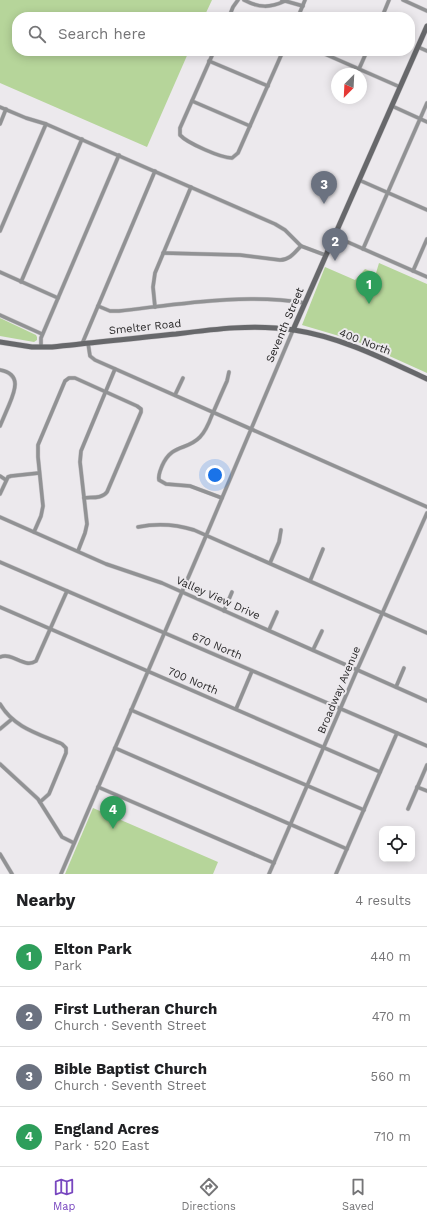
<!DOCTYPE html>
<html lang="en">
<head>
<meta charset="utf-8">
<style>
	body { margin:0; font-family:"Work Sans",sans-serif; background:#f2f2f2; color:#202124 }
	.controls { position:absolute; right:12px; bottom:12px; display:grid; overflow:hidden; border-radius:8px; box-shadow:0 2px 10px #0003 }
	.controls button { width:36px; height:36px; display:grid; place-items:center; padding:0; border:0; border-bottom:1px solid #e0e0e0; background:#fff; color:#202124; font:20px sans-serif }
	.compass { position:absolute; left:331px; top:68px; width:36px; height:36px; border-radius:50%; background:#fff; box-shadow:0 2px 10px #0003; rotate:204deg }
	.you { position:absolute; left:215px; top:475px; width:14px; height:14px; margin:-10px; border:3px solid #fff; border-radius:50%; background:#1a73e8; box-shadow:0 0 0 6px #1a73e833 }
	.badge { display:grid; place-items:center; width:26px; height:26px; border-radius:50%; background:#7847bf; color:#fff; font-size:13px; font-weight:700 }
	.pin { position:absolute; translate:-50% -33px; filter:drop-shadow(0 1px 2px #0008) }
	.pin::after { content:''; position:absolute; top:21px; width:14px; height:12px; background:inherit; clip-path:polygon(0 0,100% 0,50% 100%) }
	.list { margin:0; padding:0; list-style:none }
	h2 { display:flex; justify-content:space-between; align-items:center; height:52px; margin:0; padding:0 16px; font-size:17px }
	h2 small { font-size:13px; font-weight:400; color:#757577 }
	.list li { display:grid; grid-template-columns:26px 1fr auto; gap:12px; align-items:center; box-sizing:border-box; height:60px; padding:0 16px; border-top:1px solid #e0e0e0 }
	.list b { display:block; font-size:15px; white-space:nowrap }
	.list p { margin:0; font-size:13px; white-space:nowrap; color:#757577 }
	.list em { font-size:13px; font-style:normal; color:#757577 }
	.icon { flex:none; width:22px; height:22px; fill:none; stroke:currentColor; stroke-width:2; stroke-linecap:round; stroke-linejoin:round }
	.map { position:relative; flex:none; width:427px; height:874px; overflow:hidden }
	.search { position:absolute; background:#fff; box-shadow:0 2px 10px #0003; left:12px; right:12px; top:12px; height:44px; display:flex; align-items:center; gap:10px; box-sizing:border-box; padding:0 14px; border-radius:16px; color:#757577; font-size:15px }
	.sheet { height:292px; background:#fff }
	nav { display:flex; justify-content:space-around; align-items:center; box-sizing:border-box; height:56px; border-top:1px solid #e0e0e0; background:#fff; font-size:11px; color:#757577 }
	nav a { display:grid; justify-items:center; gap:2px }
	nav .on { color:#7847bf }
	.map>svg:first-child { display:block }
</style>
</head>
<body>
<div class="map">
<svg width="427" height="874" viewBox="0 0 427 874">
	<rect width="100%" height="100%" fill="#ece9ed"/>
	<g fill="#b6d59a">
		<polygon points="0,0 212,0 204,17 17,17 17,51 189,51 147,147 0,83"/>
		<polygon points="379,263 427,284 427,373 356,341 302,325 325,267 355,280 365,269 376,273"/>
		<polygon points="0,318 36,335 37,337 37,340 34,342 0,336"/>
		<polygon points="93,808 218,862 213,874 65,874"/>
	</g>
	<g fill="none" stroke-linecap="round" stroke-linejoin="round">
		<g stroke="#c9c6ca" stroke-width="4.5">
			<g id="street">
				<path d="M 244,0 C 259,8 270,8 285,1"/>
				<polyline points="282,0 303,6"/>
				<polyline points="403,0 427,11"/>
				<polyline points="229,17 233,7 238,0"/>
				<polyline points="298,17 305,0"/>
				<polyline points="382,17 389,0"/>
				<polyline points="418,47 427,51"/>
				<path d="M 214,51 L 180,128 L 180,135 C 187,143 221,158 232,158 L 238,153 L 283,51"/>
				<polyline points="318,51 400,87"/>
				<polyline points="209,61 268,86"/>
				<polyline points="359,69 367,51"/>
				<polyline points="192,101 250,126"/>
				<polyline points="392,106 427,122"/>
				<polyline points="0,107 26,118 46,124 275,224 285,230 301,246 325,255"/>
				<polyline points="0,124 6,109"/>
				<polyline points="359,180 427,210"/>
				<polyline points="0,231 46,124"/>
				<polyline points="334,236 427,277"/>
				<polyline points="363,249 427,103"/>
				<path d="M 163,253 L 240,255 L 280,260 C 290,260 295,252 301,246"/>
				<polyline points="413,271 427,239"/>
				<polyline points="0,272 58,298"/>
				<polyline points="21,282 82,139"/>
				<path d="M 98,306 L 110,311 L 119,311 C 181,304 242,293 305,303"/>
				<polyline points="155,307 153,287 155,273 191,187"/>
				<polyline points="0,315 42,334"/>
				<polyline points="88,343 90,356 95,360 427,507"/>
				<polyline points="82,344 155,171"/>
				<polyline points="41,347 41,338 119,155"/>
				<path d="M 0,370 C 22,374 15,391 9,405 C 6,412 3,419 0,426"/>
				<polyline points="175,395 183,378"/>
				<polyline points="0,476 6,480"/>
				<polyline points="0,494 8,477 11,476 39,473"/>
				<path d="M 222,498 L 190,486 L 166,484 L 159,480 C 158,475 160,471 162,466 C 172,443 187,451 200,437 C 206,431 209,423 212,415 C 217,404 222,392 227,381 L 229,372"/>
				<polyline points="0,517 106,564 162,583 182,592 427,701"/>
				<path d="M 138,527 C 157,523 175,524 194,530 L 427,633"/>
				<path d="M 34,532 L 41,516 L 43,506 L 38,457 L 38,445 L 65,381 L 69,378 L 75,378 L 137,406 L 141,409 L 141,412 L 107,492 C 102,499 91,497 84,498"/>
				<polyline points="78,551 85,533 87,524 80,462 81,451 115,369"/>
				<polyline points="0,562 427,746"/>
				<polyline points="270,563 279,542 281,530"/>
				<polyline points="310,581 323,549"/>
				<polyline points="0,607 380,772"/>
				<polyline points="224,611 232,592"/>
				<polyline points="269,630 277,612"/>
				<polyline points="313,650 322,631"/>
				<path d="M 0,657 C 13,652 24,669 36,661 L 67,591"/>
				<polyline points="396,687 404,668"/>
				<path d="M 0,704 C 14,728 39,734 62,744 L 66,748 L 66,753 L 49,794 L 40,802"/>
				<polyline points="236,709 252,671"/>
				<polyline points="131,710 364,810"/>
				<polyline points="0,729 12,719"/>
				<polyline points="115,748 347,849"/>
				<polyline points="0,764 38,799 62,837 74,843"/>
				<polyline points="98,787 274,863"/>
				<polyline points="417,787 427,791"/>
				<polyline points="408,809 427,765"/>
				<polyline points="0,854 12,874"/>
				<polyline points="61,874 203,543 293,330"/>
				<polyline points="269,874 357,670 427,513"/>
				<polyline points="336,874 397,733"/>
			</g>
		</g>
		<g stroke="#c9c6ca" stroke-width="6">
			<g id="secondary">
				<polyline points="293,330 427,26"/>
				<path d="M 0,342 L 32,347 L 52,347 C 93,343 134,338 176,334 C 215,329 254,324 294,330 C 341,337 384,359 427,379"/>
			</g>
		</g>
		<use href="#street" stroke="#919294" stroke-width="3.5"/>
		<use href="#secondary" stroke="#67686b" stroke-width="5"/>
	</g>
	<g text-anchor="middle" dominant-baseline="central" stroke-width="4" stroke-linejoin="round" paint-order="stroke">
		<g font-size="11" fill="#2a292a" stroke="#ece9ed">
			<text transform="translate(285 325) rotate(-67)">Seventh Street</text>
			<text transform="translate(145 327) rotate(-6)">Smelter Road</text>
			<text transform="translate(365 342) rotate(21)">400 North</text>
			<text transform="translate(218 598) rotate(24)">Valley View Drive</text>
			<text transform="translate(217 646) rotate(23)">670 North</text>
			<text transform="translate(193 681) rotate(23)">700 North</text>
			<text transform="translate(339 690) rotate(-67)">Broadway Avenue</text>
		</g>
	</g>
</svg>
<div class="controls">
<button><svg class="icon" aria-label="locate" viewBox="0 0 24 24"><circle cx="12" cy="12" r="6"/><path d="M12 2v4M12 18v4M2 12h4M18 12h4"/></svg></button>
</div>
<svg class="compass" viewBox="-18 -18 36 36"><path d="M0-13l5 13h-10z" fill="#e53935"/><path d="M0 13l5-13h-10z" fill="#757577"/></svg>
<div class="you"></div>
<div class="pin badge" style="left:369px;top:304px;background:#2e9e5b">1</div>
<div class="pin badge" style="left:335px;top:261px;background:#6b7280">2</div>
<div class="pin badge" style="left:324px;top:204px;background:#6b7280">3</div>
<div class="pin badge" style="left:113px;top:829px;background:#2e9e5b">4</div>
<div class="search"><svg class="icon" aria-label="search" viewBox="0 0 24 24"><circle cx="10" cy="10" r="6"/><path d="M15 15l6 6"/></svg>Search here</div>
</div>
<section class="sheet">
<h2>Nearby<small>4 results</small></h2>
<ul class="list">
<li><span class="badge" style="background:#2e9e5b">1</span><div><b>Elton Park</b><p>Park</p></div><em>440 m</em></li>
<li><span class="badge" style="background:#6b7280">2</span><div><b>First Lutheran Church</b><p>Church · Seventh Street</p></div><em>470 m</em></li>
<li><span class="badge" style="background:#6b7280">3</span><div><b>Bible Baptist Church</b><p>Church · Seventh Street</p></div><em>560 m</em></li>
<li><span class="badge" style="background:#2e9e5b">4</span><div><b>England Acres</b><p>Park · 520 East</p></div><em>710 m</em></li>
</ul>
</section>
<nav>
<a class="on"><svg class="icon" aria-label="map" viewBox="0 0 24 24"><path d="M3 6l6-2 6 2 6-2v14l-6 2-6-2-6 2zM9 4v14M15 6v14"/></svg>Map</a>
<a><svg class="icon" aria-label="directions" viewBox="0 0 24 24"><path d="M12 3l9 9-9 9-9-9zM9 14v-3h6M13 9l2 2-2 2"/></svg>Directions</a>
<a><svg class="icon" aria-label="saved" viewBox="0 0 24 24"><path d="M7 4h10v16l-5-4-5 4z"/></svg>Saved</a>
</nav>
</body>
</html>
